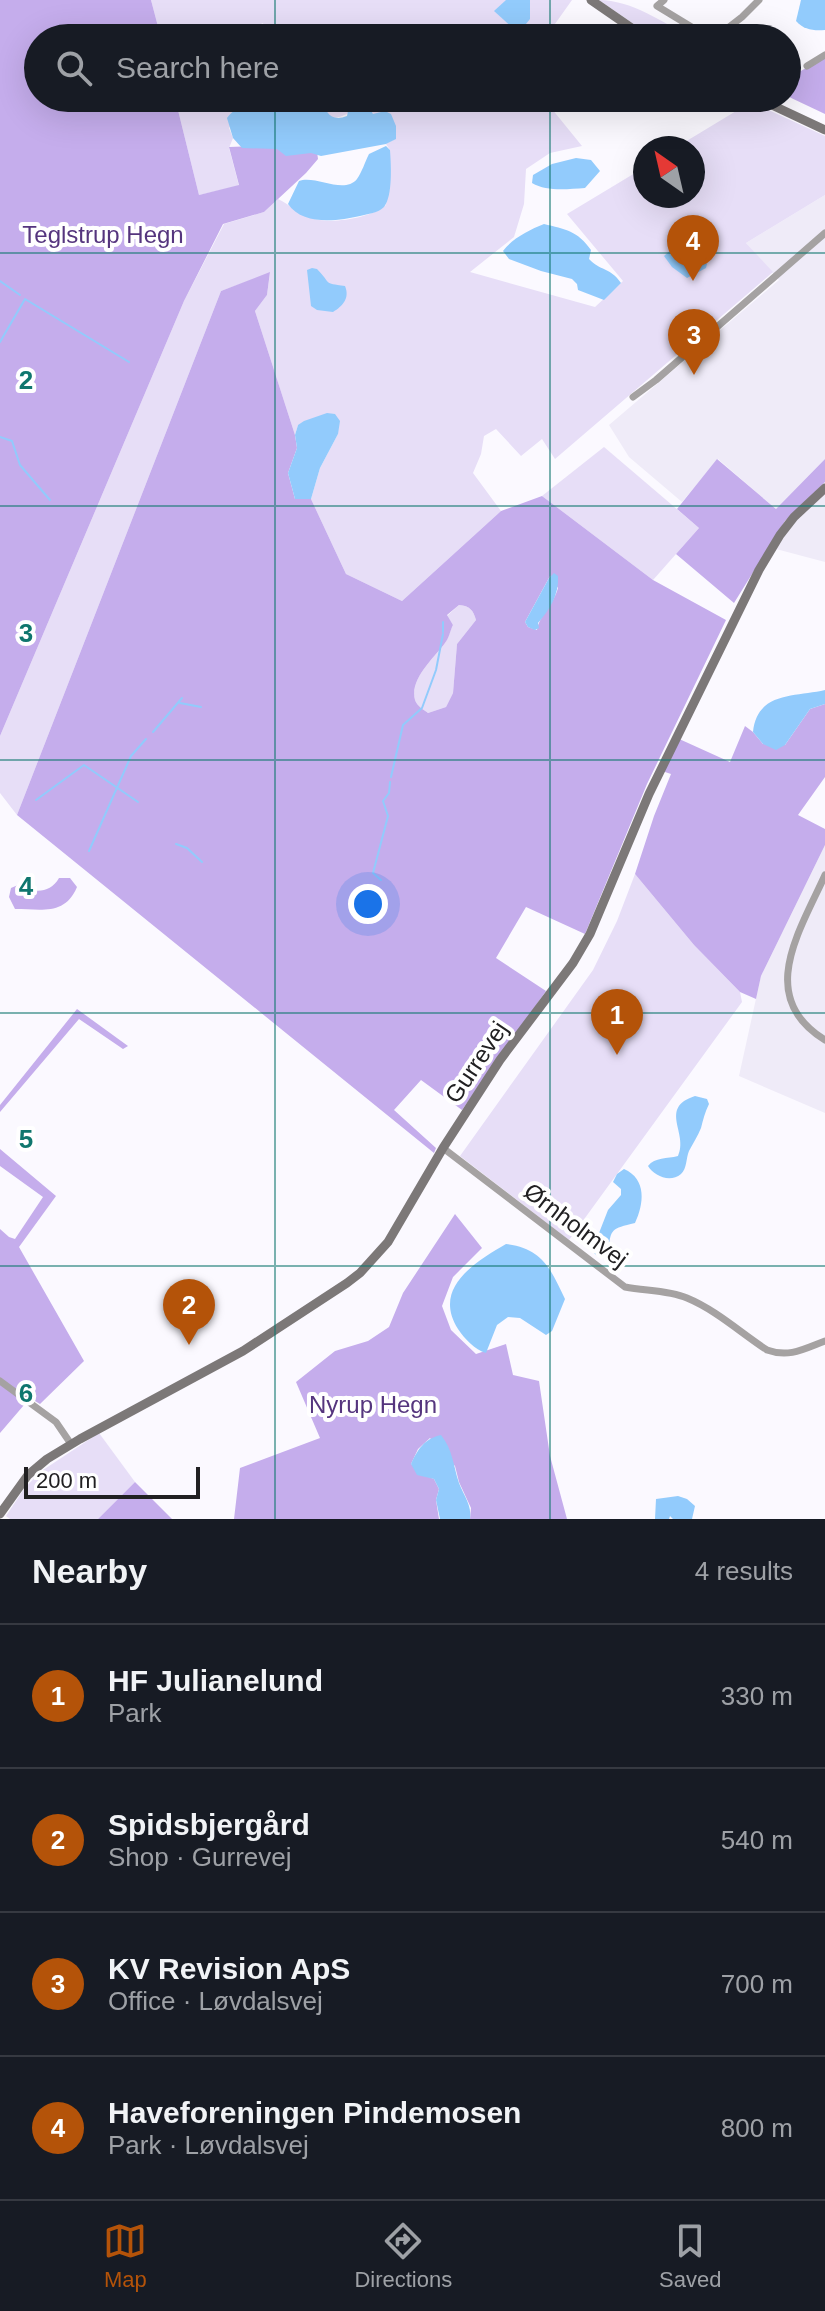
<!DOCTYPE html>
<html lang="en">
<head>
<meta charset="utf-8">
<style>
	body { margin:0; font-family:Arial,sans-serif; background:#20242c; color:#f1f3f6 }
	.compass { position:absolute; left:633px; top:136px; width:72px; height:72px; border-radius:50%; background:#171b24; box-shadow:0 8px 32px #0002; rotate:326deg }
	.scale { position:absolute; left:24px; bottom:20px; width:176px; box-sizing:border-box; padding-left:8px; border:4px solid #212022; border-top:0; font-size:22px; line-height:28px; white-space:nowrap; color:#212022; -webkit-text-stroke:6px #fff; paint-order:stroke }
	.you { position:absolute; left:368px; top:904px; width:28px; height:28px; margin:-20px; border:6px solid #fff; border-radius:50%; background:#1a73e8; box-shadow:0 0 0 12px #1a73e833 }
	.badge { display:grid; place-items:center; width:52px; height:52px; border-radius:50%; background:#b45309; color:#fff; font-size:26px; font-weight:700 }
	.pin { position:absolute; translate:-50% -66px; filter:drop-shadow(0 2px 4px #0008) }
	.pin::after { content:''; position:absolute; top:42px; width:28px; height:24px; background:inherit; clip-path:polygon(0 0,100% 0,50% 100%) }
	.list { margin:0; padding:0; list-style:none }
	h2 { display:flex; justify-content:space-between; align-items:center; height:104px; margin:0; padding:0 32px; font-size:34px }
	h2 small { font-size:26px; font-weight:400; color:#9ea1a6 }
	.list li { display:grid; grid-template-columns:52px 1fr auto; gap:24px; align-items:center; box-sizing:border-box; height:144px; padding:0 32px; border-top:2px solid #363941 }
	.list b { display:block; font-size:30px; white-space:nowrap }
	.list p { margin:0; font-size:26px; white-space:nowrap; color:#9ea1a6 }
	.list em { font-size:26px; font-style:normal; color:#9ea1a6 }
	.icon { flex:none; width:44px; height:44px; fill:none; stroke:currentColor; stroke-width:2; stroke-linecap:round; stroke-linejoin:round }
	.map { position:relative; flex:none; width:825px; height:1519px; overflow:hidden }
	.search { position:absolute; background:#171b24; box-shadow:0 8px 32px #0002; left:24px; right:24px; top:24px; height:88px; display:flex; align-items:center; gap:20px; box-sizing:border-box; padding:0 28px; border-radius:44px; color:#9ea1a6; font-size:30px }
	.sheet { height:680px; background:#171b24 }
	nav { display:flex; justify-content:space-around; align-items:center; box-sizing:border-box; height:112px; border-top:2px solid #363941; background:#171b24; font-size:22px; color:#9ea1a6 }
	nav a { display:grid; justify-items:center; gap:4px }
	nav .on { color:#b45309 }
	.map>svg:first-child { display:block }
</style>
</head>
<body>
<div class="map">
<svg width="825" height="1519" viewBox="0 0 825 1519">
	<rect width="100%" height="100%" fill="#fbf9ff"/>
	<g fill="#efebf8">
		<polygon points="825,195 825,459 776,509 718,459 682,502 629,457 609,425 779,280 746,243"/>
		<polygon points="825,482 825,562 776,549 785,521"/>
		<polygon points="825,845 825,1113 739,1076 761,976"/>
	</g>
	<g fill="#e7def7">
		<polygon points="151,0 572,0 545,38 323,38 320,27 313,26 283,35 262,23 261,25 272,38 161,38"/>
		<path d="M 599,0 C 631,0 663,22 691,38 L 654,38 Z"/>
		<path d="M 175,98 L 268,98 C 259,108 254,110 240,108 L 229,128 L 233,138 L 229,148 L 239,186 L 199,195 Z"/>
		<path d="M 323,98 L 543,98 L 582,146 L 550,153 L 526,169 L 524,204 L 514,237 L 470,272 L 595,307 L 623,281 L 567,214 L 645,167 L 645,196 L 693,196 L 693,148 L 675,148 L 751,102 L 825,136 L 825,195 L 746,243 L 773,272 L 555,459 L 542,439 L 521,456 L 496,429 L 484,436 L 481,454 L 473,473 L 501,511 L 402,601 L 346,574 L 311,499 L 320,468 L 338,434 L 298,425 L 295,435 L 255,311 L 267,295 L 270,273 L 221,291 L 17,815 L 0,793 L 0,736 L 184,301 L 224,224 L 264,212 L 278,199 C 290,205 298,213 311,218 C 330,225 371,218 386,205 L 390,150 L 386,144 L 395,139 L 379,114 L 373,114 L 366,101 C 350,113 324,133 323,98 Z"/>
		<polygon points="604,447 699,528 653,580 542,496"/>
		<path d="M 459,605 C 470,606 473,610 476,620 L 457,644 L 453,693 L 446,707 L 428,713 C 424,710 417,706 415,700 C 409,679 435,657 445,643 C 448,638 450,631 453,625 L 447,616 Z"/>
		<polygon points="635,874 694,945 740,992 742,1002 569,1240 460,1156 593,970 617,921"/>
		<polygon points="99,1433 135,1482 98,1519 10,1519 6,1516 24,1489 40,1472"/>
	</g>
	<g fill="#c5adec" fill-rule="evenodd">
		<polygon points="0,0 151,0 161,38 38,38 38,98 175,98 199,195 239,185 229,147 316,144 318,159 306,173 264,212 223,224 184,301 0,736"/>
		<polygon points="825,57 825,114 787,96 787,79"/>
		<path d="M 270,272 L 267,295 L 255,311 L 295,435 L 297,448 L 288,473 L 295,499 L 311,499 L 346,574 L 402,601 L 501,511 L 542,496 L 653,580 L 726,620 L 647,784 L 585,934 L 526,907 L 496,958 L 546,991 L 462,1110 L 421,1080 L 394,1110 L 436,1148 L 434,1153 L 17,815 L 221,291 ZM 550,576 L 558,588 C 553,606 539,616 537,630 L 528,627 L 525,622 ZM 459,605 C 470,606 473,610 476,620 L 457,644 L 453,693 L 446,707 L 428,713 C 424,710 417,706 415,700 C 409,679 435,657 445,643 C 449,638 450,631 453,625 L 447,615 Z"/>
		<polygon points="717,459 776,509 825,459 825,482 785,521 734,603 676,554 699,528 677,509"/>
		<polygon points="825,704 825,777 798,815 825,829 825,845 761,976 756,999 740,992 694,945 635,874 654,816 671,774 662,771 677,738 730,762 745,726 753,732 763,744 785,745 810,709"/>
		<path d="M 59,878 L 70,878 L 77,887 C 65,916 41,909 15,909 L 9,897 L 11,888 L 18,885 C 33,893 50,894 59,878 Z"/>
		<polygon points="77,1009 128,1046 123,1049 79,1019 0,1112 0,1105"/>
		<polygon points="0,1149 56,1196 19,1247 84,1361 40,1404 30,1398 0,1433 0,1229 9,1237 15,1239 43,1197 0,1166"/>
		<polygon points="455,1214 482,1248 453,1277 442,1306 451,1330 476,1354 506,1344 513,1375 539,1381 550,1456 567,1519 470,1519 471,1508 459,1482 455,1466 430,1438 418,1449 411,1464 426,1476 434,1479 439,1489 436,1500 439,1519 234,1519 240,1468 320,1438 296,1382 335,1351 368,1341 389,1327 403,1293"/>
		<polygon points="135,1482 172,1519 98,1519"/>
	</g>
	<g fill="#92cbfc">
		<polygon points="506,0 530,0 530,19 521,30 515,30 494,11"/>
		<path d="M 801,0 L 825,0 L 825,30 C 814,31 804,30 796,21 Z"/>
		<path d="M 268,98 L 323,98 C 324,113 332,122 347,116 L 349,106 L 356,99 L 366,101 L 373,114 L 385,111 L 391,114 L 396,126 L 396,139 L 386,144 L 321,156 L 311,153 L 286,156 L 277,149 L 242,148 L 233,138 L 227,118 C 242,98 250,119 268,98 Z"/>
		<path d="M 386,146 L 390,150 C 391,164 393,196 384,207 C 378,213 368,214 360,216 C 338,221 303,226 288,204 L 299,181 C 316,175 344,195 357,179 C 362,172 365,162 369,154 Z"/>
		<path d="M 576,158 L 591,160 L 600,171 L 585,188 C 568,189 547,192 532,183 L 533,175 L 552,164 Z"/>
		<path d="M 544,224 C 565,229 578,231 591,250 L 589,259 C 600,271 610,267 621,283 L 604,300 L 578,290 L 577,284 L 572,279 L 541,271 L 509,259 L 503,251 C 513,238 529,230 544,224 Z"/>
		<polygon points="683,246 694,250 707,264 706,268 687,278 672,267 664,256 673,248"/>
		<path d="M 312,268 L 317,269 C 332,284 322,283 345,286 C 350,298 343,306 333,312 L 317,310 L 311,306 L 307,270 Z"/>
		<polygon points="327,413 335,414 340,421 338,434 320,468 311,499 295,499 288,473 297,448 295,435 298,425 304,421"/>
		<path d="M 554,573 L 558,576 C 559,595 550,609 538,623 L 539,628 L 535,630 L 528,627 L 525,622 L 549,578 Z"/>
		<path d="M 825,690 L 825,704 L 810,709 L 785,745 L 776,750 L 763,744 L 753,732 C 757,691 796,697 825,690 Z"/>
		<path d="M 695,1096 L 707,1099 L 709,1104 C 705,1112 703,1120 701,1128 C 698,1136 693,1143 689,1151 C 686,1158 687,1169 681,1174 C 670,1183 654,1176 648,1166 C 655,1157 667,1159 678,1156 C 689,1133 658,1108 695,1096 Z"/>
		<path d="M 624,1169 C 647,1179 644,1204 635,1223 C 611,1229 611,1228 608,1252 L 602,1257 C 593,1256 590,1248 587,1241 L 589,1237 L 599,1233 L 608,1210 L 621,1195 L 621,1189 L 613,1182 L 617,1174 Z"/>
		<path d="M 506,1244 C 543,1249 550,1268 565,1299 L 552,1331 L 546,1335 L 520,1318 L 508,1317 L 497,1325 L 486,1353 C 475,1350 464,1338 458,1329 C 432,1288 475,1262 506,1244 Z"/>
		<path d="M 441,1435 C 453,1450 453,1465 459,1483 C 464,1496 472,1505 470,1519 L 440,1519 L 436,1500 L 439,1489 L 434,1479 L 417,1475 L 411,1464 C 418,1449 424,1439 441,1435 Z"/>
		<polygon points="678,1496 687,1499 695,1506 692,1519 673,1519 670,1516 669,1519 655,1519 656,1499"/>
	</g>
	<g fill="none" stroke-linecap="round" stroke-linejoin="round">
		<g stroke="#92cbfc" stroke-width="2">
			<polyline points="0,281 20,295"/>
			<polyline points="0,342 25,299 129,362"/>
			<polyline points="0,437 12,441 20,465 50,500"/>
			<polyline points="443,632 443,622"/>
			<polyline points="180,703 201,707"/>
			<polyline points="153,732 182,698"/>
			<polyline points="391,777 403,725 422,708 436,670 443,634"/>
			<polyline points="36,800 84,765 138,802"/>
			<polyline points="176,844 187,848 202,862"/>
			<polyline points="89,851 131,756 146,739"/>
			<polyline points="381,880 373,873 388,816 383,801 389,793 390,782"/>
		</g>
		<g stroke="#a5a2a2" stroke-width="7">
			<polyline points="664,0 657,6 708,37 715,38 742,17 759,0"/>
			<polyline points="807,66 825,55"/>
			<polyline points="633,397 656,380 825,233"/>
			<path d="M 825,875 C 800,931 755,997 825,1040"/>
			<path d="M 443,1148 L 625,1287 C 646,1291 668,1290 687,1298 C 716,1310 741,1333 767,1350 C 789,1358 804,1349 825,1341"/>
			<polyline points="0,1381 56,1422 71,1444"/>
		</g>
		<g stroke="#7c7878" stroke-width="9">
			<polyline points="591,0 646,38"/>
			<polyline points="757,98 825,130"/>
			<polyline points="0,1514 28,1475 47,1459 80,1439 243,1351 347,1283 360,1273 388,1242 443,1148 500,1060 573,963 590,934 649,794 759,570 780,535 794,517 825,488"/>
		</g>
	</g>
	<path fill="none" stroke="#0f766e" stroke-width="2" stroke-opacity="0.55" d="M 275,0 L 275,38M 550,0 L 550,38M 275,98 L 275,1519M 550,98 L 550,1519M 0,253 L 825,253M 0,506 L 825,506M 0,760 L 825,760M 0,1013 L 825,1013M 0,1266 L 825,1266"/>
	<g text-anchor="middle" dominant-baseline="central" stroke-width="8" stroke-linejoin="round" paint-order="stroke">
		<g font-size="24" fill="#55357e" stroke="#fff">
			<text x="103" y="234">Teglstrup Hegn</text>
			<text x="373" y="1404">Nyrup Hegn</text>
		</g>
		<g font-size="24" fill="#212022" stroke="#fff">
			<text transform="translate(476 1062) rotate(-56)">Gurrevej</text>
			<text transform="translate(576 1225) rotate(37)">Ørnholmvej</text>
		</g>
	</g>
	<g font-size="26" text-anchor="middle" font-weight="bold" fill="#0f766e" stroke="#fff" stroke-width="8" stroke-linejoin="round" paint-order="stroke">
		<text x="26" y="389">2</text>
		<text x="26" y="642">3</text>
		<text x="26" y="895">4</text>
		<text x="26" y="1148">5</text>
		<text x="26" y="1402">6</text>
	</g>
</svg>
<svg class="compass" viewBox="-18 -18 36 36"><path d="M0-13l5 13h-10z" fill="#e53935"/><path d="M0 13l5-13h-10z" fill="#9ea1a6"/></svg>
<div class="scale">200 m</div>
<div class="you"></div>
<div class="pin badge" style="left:617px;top:1055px">1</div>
<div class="pin badge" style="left:189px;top:1345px">2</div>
<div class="pin badge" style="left:694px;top:375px">3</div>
<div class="pin badge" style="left:693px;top:281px">4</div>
<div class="search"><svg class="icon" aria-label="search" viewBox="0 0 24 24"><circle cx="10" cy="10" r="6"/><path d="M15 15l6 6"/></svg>Search here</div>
</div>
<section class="sheet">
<h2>Nearby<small>4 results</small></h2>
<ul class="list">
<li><span class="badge">1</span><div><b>HF Julianelund</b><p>Park</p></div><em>330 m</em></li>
<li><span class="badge">2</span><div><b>Spidsbjergård</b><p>Shop · Gurrevej</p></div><em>540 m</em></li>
<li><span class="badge">3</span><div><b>KV Revision ApS</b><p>Office · Løvdalsvej</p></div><em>700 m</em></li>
<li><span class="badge">4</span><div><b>Haveforeningen Pindemosen</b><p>Park · Løvdalsvej</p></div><em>800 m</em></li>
</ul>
</section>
<nav>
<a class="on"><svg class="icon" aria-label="map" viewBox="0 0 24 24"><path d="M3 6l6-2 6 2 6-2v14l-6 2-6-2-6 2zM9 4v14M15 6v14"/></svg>Map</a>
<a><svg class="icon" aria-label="directions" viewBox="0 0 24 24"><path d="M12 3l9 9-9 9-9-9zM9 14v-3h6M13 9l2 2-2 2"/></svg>Directions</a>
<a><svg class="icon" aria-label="saved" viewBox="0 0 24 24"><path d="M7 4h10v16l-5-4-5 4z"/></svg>Saved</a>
</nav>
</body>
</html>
